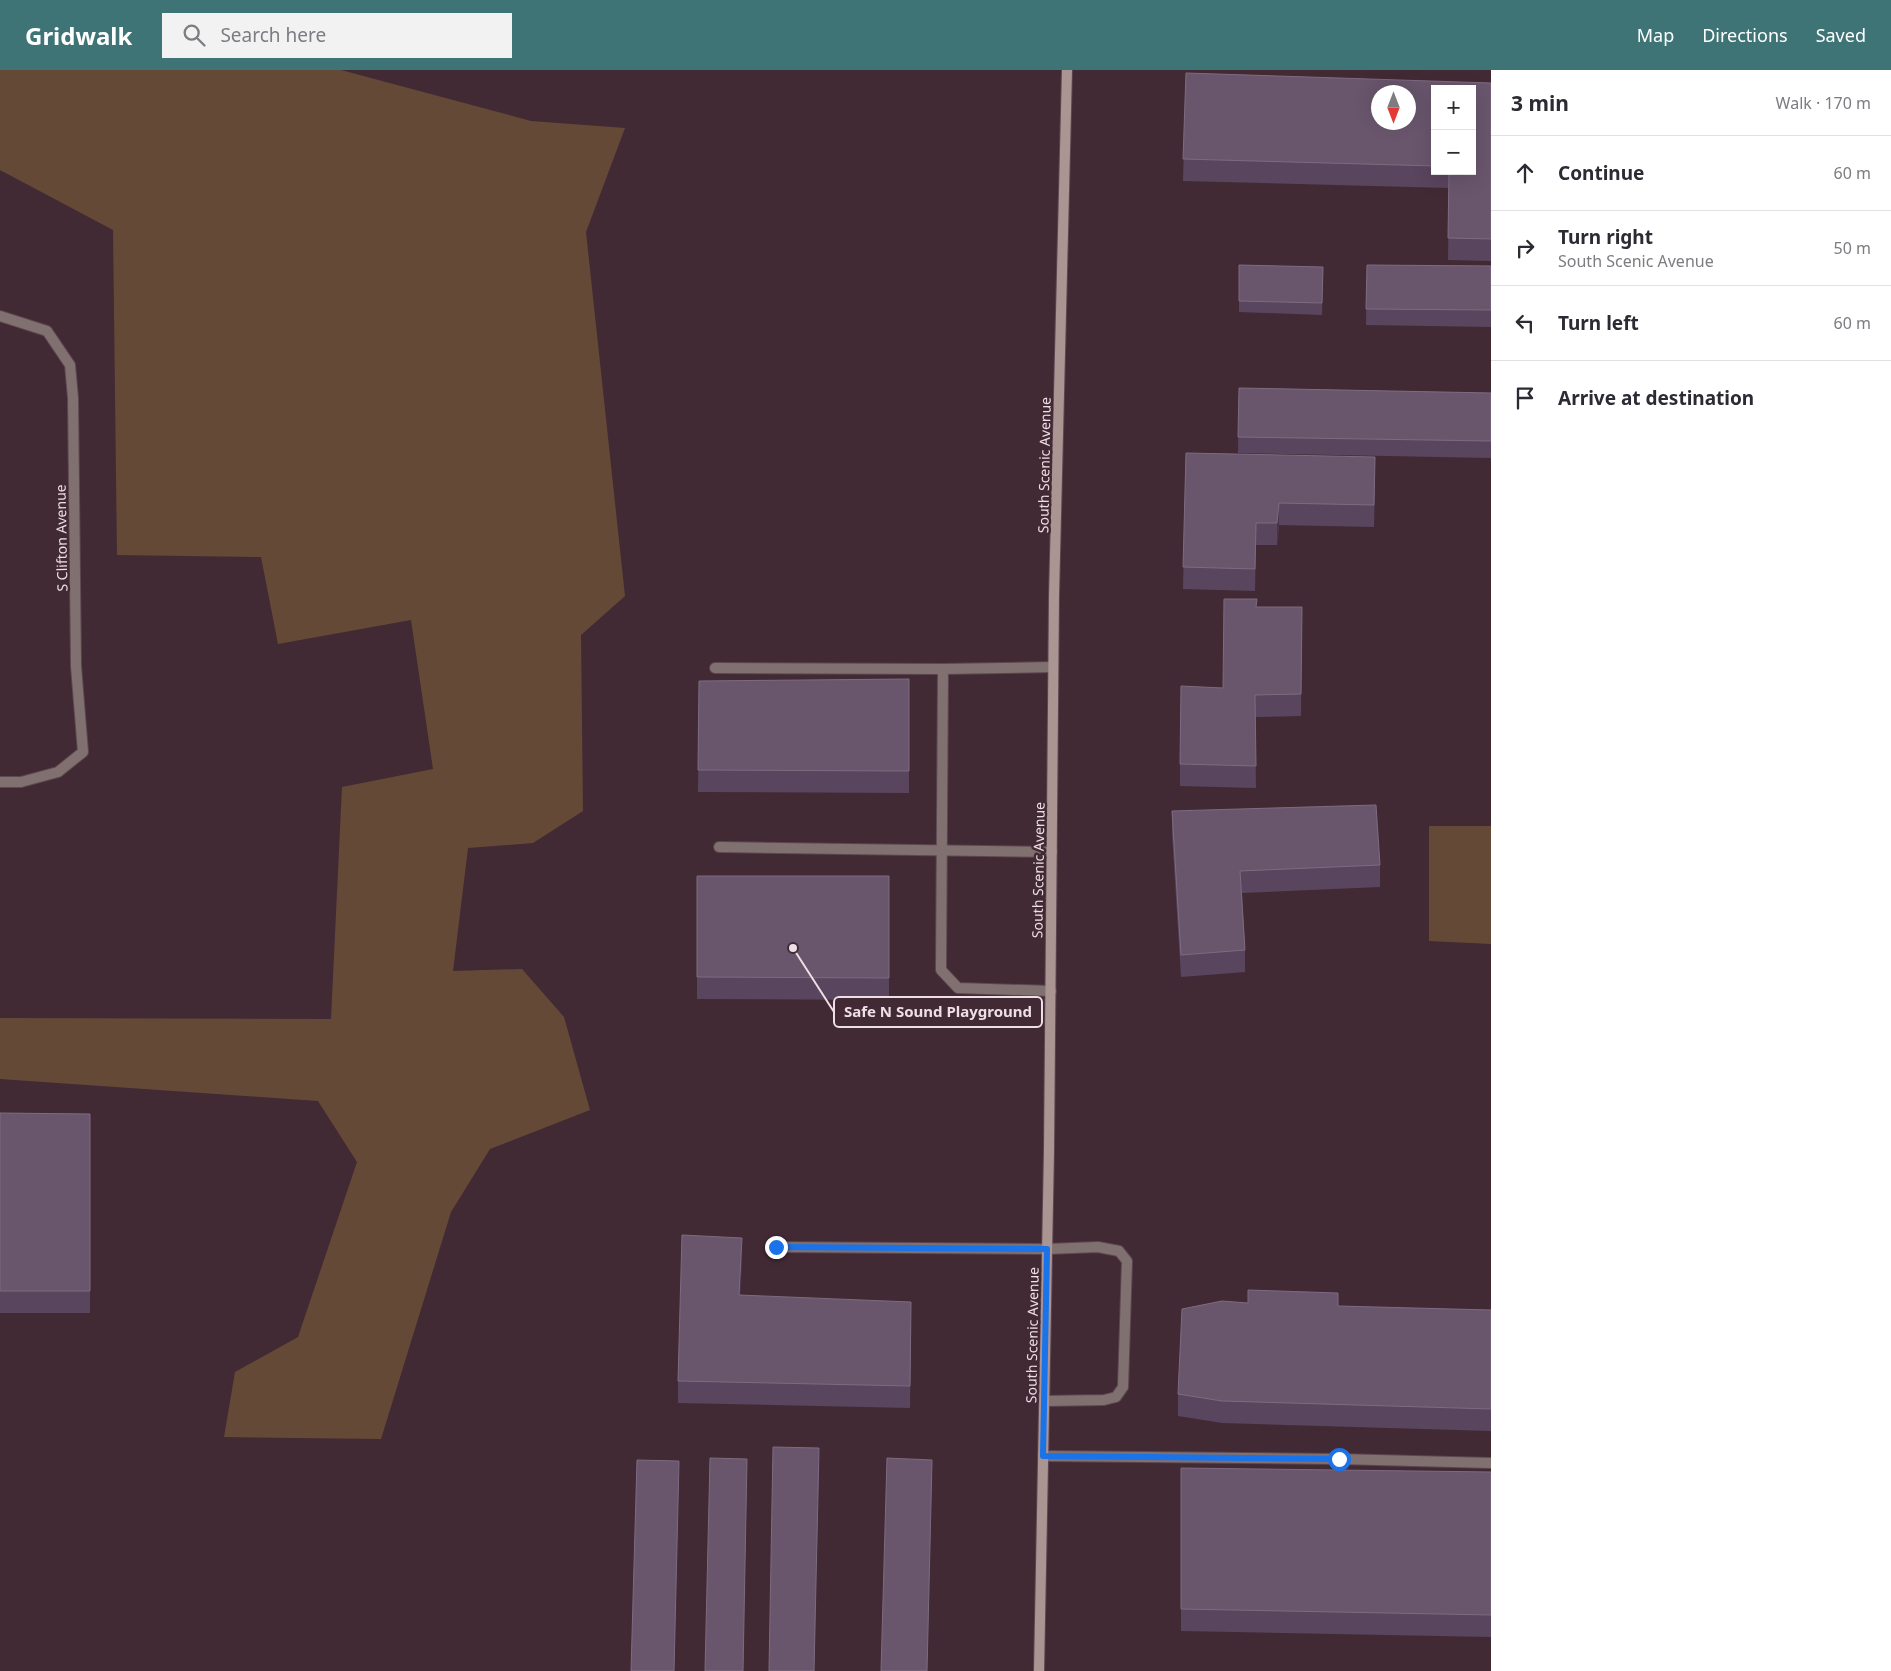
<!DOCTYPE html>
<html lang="en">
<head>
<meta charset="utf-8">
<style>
	body { margin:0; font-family:"Noto Sans",sans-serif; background:#f2f2f3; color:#2b2b33 }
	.controls { position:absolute; right:15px; top:15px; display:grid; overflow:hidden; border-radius:0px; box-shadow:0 5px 20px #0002 }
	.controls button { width:45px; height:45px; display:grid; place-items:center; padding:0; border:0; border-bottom:1px solid #e1e1e2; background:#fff; color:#2b2b33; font:25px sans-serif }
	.compass { position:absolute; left:1371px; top:15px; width:45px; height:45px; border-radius:50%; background:#fff; box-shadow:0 5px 20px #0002; rotate:180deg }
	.stop { position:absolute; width:15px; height:15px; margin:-11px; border:4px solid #1a73e8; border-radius:50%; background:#fff }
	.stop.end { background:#1a73e8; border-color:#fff; box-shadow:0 1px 5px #0008 }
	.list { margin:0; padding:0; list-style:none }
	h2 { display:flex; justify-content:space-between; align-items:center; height:65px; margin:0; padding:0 20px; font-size:21px }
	h2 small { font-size:16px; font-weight:400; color:#7c7c81 }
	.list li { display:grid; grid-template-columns:32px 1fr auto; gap:15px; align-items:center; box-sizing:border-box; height:75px; padding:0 20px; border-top:1px solid #e1e1e2 }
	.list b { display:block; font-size:19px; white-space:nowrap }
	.list p { margin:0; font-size:16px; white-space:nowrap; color:#7c7c81 }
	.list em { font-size:16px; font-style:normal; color:#7c7c81 }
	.icon { flex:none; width:28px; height:28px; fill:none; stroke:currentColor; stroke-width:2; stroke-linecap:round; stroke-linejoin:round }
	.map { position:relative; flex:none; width:1491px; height:1601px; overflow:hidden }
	header { display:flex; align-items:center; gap:30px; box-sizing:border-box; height:70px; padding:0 25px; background:#3e7475; color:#fff }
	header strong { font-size:24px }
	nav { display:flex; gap:28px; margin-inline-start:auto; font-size:18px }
	.search { width:350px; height:45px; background:#f2f2f3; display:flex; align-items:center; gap:12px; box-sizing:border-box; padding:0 18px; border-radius:0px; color:#7c7c81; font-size:19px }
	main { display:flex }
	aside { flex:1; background:#fff }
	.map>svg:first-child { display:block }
</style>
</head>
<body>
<header>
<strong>Gridwalk</strong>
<div class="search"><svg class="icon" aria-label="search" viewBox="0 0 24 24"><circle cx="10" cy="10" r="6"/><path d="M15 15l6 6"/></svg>Search here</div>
<nav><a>Map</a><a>Directions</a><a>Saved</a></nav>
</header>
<main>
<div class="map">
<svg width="1491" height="1601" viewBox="0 0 1491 1601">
	<rect width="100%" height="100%" fill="#422a35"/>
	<g fill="#654937">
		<polygon points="0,0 341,0 531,51 625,58 586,162 625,526 581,565 583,741 533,773 468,778 453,901 522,899 564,947 590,1040 490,1079 451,1142 381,1369 224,1367 235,1302 298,1267 357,1092 318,1031 0,1009 0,948 331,949 342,717 433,699 411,550 278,574 261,487 117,485 113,160 0,100"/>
		<polygon points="1429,756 1491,756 1491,874 1429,871"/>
	</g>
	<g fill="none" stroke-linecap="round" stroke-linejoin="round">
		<g stroke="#5e4751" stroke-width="12">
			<g id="service">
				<polyline points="715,598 943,599"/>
				<polyline points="719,777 1052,782"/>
				<polyline points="1051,921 958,918 941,900 943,599 1053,597"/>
				<polyline points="776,1177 1047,1179 1098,1177 1119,1181 1127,1191 1123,1317 1116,1327 1104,1330 1044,1331"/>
				<polyline points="1043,1386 1339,1389 1491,1393"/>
			</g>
		</g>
		<g stroke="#5e4751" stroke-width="12">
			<polyline id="minor" points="0,246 47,261 70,295 73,328 76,596 83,682 58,702 21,712 0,712"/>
		</g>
		<g stroke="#5e4751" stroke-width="12">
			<polyline id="secondary" points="1039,1601 1049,1080 1054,526 1067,0"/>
		</g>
		<use href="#service" stroke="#807170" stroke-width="10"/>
		<use href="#minor" stroke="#807170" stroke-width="10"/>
		<use href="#secondary" stroke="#ab9593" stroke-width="10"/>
	</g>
	<g fill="#59455e" fill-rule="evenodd">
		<path d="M 1186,3 L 1491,13 L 1491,191 L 1448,190 L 1449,118 L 1183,111 ZM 1435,19 L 1472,19 L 1472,101 L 1435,101 ZM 1378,22 L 1408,22 L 1408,52 L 1378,52 Z"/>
		<polygon points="1239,195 1323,197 1322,245 1239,242"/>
		<polygon points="1367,195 1491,196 1491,257 1366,255"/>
		<polygon points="1239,318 1491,323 1491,388 1238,383"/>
		<polygon points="1186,383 1375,409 1374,457 1279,455 1277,475 1256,475 1255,521 1183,519"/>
		<polygon points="1257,537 1302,537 1301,646 1255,647 1256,718 1180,716 1180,694 1223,618"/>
		<polygon points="909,609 909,723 698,722 699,611"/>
		<polygon points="1172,741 1380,795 1380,817 1242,823 1245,880 1245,902 1181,907 1172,763"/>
		<polygon points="697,806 889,806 889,930 697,929"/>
		<polygon points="0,1043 90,1044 90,1243 0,1243"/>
		<polygon points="742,1190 740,1225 911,1254 910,1338 678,1333 678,1311"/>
		<polygon points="1248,1233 1338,1236 1491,1240 1491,1361 1222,1353 1178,1346 1178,1324"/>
		<polygon points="1181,1398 1491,1402 1491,1567 1181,1561"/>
	</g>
	<g fill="#493448">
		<polygon points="1375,387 1375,409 1374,457 1374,435"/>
		<polygon points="1279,433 1279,455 1277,475 1277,453"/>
		<polygon points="1256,453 1256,475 1255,521 1255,499"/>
		<polygon points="742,1168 742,1190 739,1247 739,1225"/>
		<polygon points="819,1378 819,1400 814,1601"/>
		<polygon points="932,1390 932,1411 927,1601"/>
	</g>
	<g fill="#69566d" stroke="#7e6b80" fill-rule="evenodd">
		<path d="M 1186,3 L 1491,13 L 1491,169 L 1448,168 L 1449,101 L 1472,101 L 1472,19 L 1435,19 L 1435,96 L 1183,89 ZM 1378,22 L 1408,22 L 1408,52 L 1378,52 Z"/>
		<polygon points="1239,195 1323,197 1322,233 1239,231"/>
		<polygon points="1367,195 1491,196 1491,240 1366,239"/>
		<polygon points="1239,318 1491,323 1491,371 1238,367"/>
		<polygon points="1186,383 1375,387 1374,435 1279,433 1277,453 1256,453 1255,499 1183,497"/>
		<polygon points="1224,529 1257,529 1256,537 1302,537 1301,624 1255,625 1256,696 1180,694 1181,616 1223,618"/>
		<polygon points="909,609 909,701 698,700 699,611"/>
		<polygon points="1376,735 1380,795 1240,801 1245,880 1181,885 1172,741"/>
		<polygon points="697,806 889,806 889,908 697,907"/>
		<polygon points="0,1043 90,1044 90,1221 0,1221"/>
		<polygon points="682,1165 742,1168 739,1225 911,1232 910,1316 678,1311"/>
		<polygon points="1248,1220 1338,1223 1338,1236 1491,1240 1491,1339 1222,1331 1178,1324 1182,1239 1222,1231 1248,1233"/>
		<polygon points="773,1377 819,1378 814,1601 769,1601"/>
		<polygon points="710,1388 747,1389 743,1601 705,1601"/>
		<polygon points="887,1388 932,1390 927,1601 881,1601"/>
		<polygon points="637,1390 679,1391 674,1601 631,1601"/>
		<polygon points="1181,1398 1491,1402 1491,1545 1181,1539"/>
	</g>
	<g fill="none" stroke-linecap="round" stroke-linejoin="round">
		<polyline stroke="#1a73e8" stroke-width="6" points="776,1177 1047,1179 1043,1386 1339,1389"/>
	</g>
	<g text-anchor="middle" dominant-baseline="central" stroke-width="5" stroke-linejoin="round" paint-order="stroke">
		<g font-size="14" fill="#eedee5" stroke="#422a35">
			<text transform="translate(1044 395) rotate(-89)">South Scenic Avenue</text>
			<text transform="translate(61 468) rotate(-91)">S Clifton Avenue</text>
			<text transform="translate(1038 800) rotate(-89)">South Scenic Avenue</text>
			<text transform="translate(1032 1265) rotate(-89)">South Scenic Avenue</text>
		</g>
	</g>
	<path fill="none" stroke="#eedee5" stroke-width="2" d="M793 878L834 942"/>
	<circle fill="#eedee5" stroke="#422a35" stroke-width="2" cx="793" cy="878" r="5"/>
	<rect fill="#422a35" stroke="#eedee5" stroke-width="2" x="834" y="927" width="208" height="30" rx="5"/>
	<g font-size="15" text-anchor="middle" font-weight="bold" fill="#eedee5">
		<text x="938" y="947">Safe N Sound Playground</text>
	</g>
</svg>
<div class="controls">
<button>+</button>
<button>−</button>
</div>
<svg class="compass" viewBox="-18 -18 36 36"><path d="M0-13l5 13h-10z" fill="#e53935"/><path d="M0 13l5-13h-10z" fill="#7c7c81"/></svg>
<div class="stop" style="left:1339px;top:1389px"></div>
<div class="stop end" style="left:776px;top:1177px"></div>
</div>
<aside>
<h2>3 min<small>Walk · 170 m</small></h2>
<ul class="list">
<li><svg class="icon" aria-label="ahead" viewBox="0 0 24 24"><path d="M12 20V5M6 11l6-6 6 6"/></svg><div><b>Continue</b></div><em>60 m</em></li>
<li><svg class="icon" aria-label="right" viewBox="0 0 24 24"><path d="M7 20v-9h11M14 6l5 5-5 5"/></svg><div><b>Turn right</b><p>South Scenic Avenue</p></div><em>50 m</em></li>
<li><svg class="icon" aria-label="left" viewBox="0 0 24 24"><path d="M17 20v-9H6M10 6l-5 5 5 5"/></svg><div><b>Turn left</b></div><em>60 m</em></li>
<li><svg class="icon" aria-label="arrive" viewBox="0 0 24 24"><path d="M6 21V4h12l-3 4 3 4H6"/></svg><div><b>Arrive at destination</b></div></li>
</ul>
</aside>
</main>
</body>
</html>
